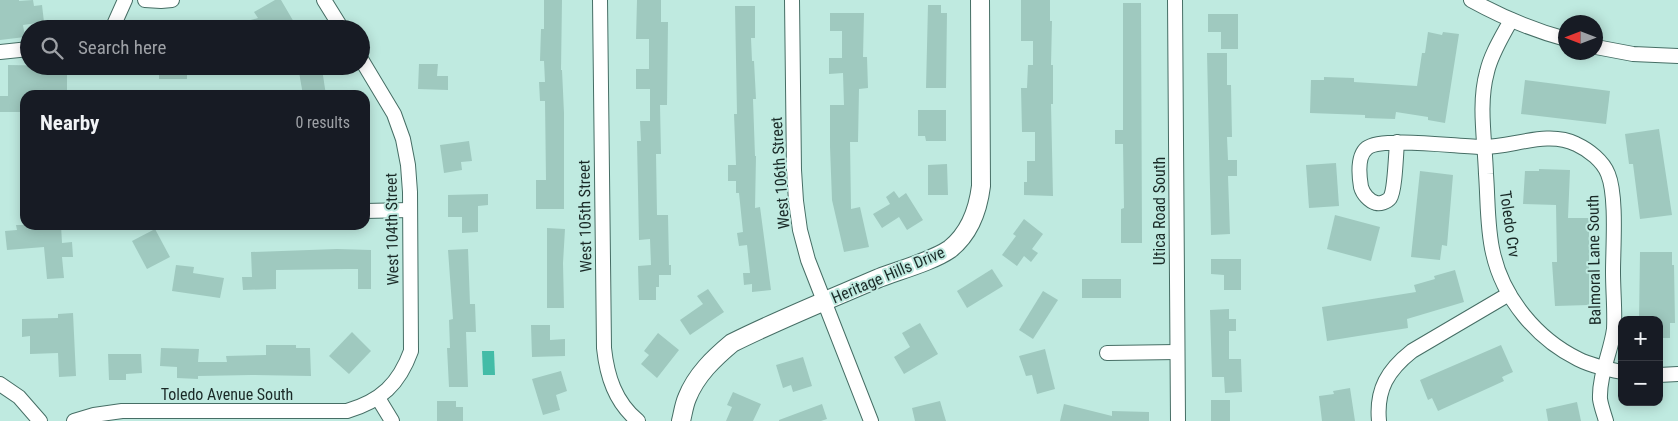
<!DOCTYPE html>
<html lang="en">
<head>
<meta charset="utf-8">
<style>
	body { margin:0; font-family:"Roboto Condensed",sans-serif; background:#242831; color:#f1f3f6 }
	.controls { position:absolute; right:15px; bottom:15px; display:grid; overflow:hidden; border-radius:10px; box-shadow:0 2px 12px #0003 }
	.controls button { width:45px; height:45px; display:grid; place-items:center; padding:0; border:0; border-bottom:1px solid #363941; background:#171b24; color:#f1f3f6; font:25px sans-serif }
	.compass { position:absolute; left:1558px; top:15px; width:45px; height:45px; border-radius:50%; background:#171b24; box-shadow:0 2px 12px #0003; rotate:270deg }
	.list { margin:0; padding:0; list-style:none }
	h2 { display:flex; justify-content:space-between; align-items:center; height:65px; margin:0; padding:0 20px; font-size:21px }
	h2 small { font-size:16px; font-weight:400; color:#9ea1a6 }
	.icon { flex:none; width:28px; height:28px; fill:none; stroke:currentColor; stroke-width:2; stroke-linecap:round; stroke-linejoin:round }
	.map { position:relative; flex:none; width:1678px; height:421px; overflow:hidden }
	.search { position:absolute; background:#171b24; box-shadow:0 2px 12px #0003; left:20px; top:20px; width:350px; height:55px; display:flex; align-items:center; gap:12px; box-sizing:border-box; padding:0 18px; border-radius:28px; color:#9ea1a6; font-size:19px }
	.panel { position:absolute; background:#171b24; box-shadow:0 2px 12px #0003; left:20px; top:90px; width:350px; height:140px; border-radius:15px }
	.map>svg:first-child { display:block }
</style>
</head>
<body>
<div class="map">
<svg width="1678" height="421" viewBox="0 0 1678 421">
	<rect width="100%" height="100%" fill="#bfeae0"/>
	<polygon fill="#43bca7" points="482,351 494,351 495,375 483,375"/>
	<g fill="#9fc9bf">
		<polygon points="0,0 19,0 19,1 33,0 34,6 42,5 44,22 23,25 25,37 0,40"/>
		<polygon points="275,0 281,0 298,29 230,29 230,26 258,18 254,12"/>
		<polygon points="544,0 562,0 561,70 562,70 564,113 564,209 536,209 536,180 546,180 545,101 540,101 539,82 545,82 544,61 540,61 541,29 544,29"/>
		<polygon points="637,0 661,0 661,22 668,22 667,105 660,105 661,154 656,154 657,215 668,215 669,265 671,265 671,275 659,275 659,287 656,287 656,300 639,300 638,266 651,265 650,239 639,240 637,141 641,141 640,121 650,121 650,89 636,89 636,69 649,69 649,39 636,39"/>
		<polygon points="1021,0 1050,0 1050,21 1052,21 1051,65 1053,65 1053,104 1051,104 1053,196 1024,195 1024,182 1027,182 1027,161 1035,161 1035,132 1022,132 1021,88 1027,88 1028,65 1033,65 1033,41 1021,41"/>
		<polygon points="1123,3 1141,3 1142,243 1121,243 1121,209 1124,208 1123,144 1115,144 1115,130 1123,130"/>
		<polygon points="928,5 941,5 941,13 947,13 946,88 926,88"/>
		<polygon points="735,6 755,6 755,38 751,38 752,61 754,61 756,99 753,99 755,156 756,156 755,208 760,207 771,290 752,292 752,284 744,285 743,273 750,273 747,245 739,246 737,233 743,232 739,193 736,193 736,181 728,181 728,165 736,165 734,114 737,114"/>
		<polygon points="830,13 864,13 863,57 867,57 868,88 859,89 858,142 850,142 851,209 860,207 869,247 844,252 832,200 830,147 830,105 844,105 843,73 829,74 829,58 842,58 842,31 830,31"/>
		<polygon points="1208,14 1238,14 1238,49 1221,49 1221,32 1208,32"/>
		<polygon points="1428,32 1442,35 1443,32 1459,34 1445,123 1428,120 1428,117 1396,112 1395,119 1365,118 1365,115 1310,113 1311,80 1324,80 1324,77 1354,78 1354,82 1417,86 1422,53 1425,53"/>
		<polygon points="1207,53 1227,53 1227,85 1231,85 1232,137 1227,137 1228,160 1237,160 1237,176 1228,176 1230,234 1211,235"/>
		<polygon points="419,64 438,64 437,76 448,76 448,90 418,89"/>
		<polygon points="8,65 67,66 67,95 25,95 24,112 0,112 0,96 8,96"/>
		<rect x="159" y="66" width="28" height="13"/>
		<polygon points="322,69 326,95 303,95 299,72"/>
		<polygon points="1525,80 1610,91 1606,124 1521,114"/>
		<polygon points="918,110 946,110 946,141 926,141 925,136 918,136"/>
		<polygon points="1659,129 1672,215 1640,219 1633,164 1629,164 1625,134"/>
		<polygon points="469,141 472,161 461,162 462,170 444,173 440,145"/>
		<polygon points="1336,163 1339,206 1309,208 1306,165"/>
		<polygon points="947,164 948,195 928,195 928,165"/>
		<polygon points="1539,169 1570,170 1568,218 1589,218 1589,305 1555,306 1552,262 1557,262 1556,205 1523,204 1525,171 1539,171"/>
		<polygon points="1420,171 1453,175 1447,246 1442,245 1440,260 1411,257"/>
		<polygon points="894,191 899,198 906,193 923,220 907,230 899,217 882,228 873,214 890,204 886,197"/>
		<polygon points="488,194 488,205 478,206 478,232 462,233 462,217 448,217 448,195"/>
		<polygon points="1335,215 1380,227 1371,261 1327,249"/>
		<polygon points="1024,219 1043,234 1032,249 1038,253 1031,262 1024,256 1017,266 1002,255 1016,236 1013,234"/>
		<polygon points="16,225 61,225 62,243 72,242 73,257 62,257 64,278 47,279 44,247 7,250 5,231 17,230"/>
		<polygon points="547,228 565,229 563,263 564,308 547,308"/>
		<polygon points="155,229 170,257 147,269 132,241"/>
		<polygon points="337,249 371,250 371,289 358,289 358,269 348,269 276,270 276,289 243,290 242,277 252,277 251,252"/>
		<polygon points="468,249 470,304 475,304 476,332 466,332 468,387 449,387 447,348 450,348 449,320 453,319 448,250"/>
		<polygon points="1640,252 1672,252 1672,265 1674,265 1675,323 1670,323 1670,338 1659,338 1659,320 1639,320"/>
		<polygon points="1211,259 1241,259 1241,290 1224,290 1224,275 1211,274"/>
		<polygon points="176,265 194,267 193,273 224,278 220,298 172,291"/>
		<polygon points="992,269 1003,286 967,308 957,291"/>
		<polygon points="1455,270 1464,302 1407,319 1408,328 1327,341 1322,307 1416,292 1414,285 1435,279 1434,276"/>
		<rect x="1082" y="279" width="39" height="19"/>
		<polygon points="708,289 724,312 690,335 680,320 703,304 697,296"/>
		<polygon points="1043,291 1058,300 1033,339 1019,330"/>
		<polygon points="1229,309 1229,319 1236,319 1236,331 1229,331 1229,359 1241,359 1242,392 1225,393 1224,377 1212,377 1210,310"/>
		<polygon points="73,313 76,376 59,377 58,353 30,354 30,336 22,337 22,319 58,318 58,314"/>
		<polygon points="920,323 938,354 904,374 894,357 910,347 902,333"/>
		<polygon points="531,325 550,325 550,340 565,339 565,356 532,357"/>
		<polygon points="352,332 371,351 349,374 329,356"/>
		<polygon points="658,333 679,350 657,378 641,364 649,355 644,351"/>
		<polygon points="266,345 296,345 296,348 310,348 311,376 251,375 198,376 198,379 177,378 177,367 160,366 161,348 199,349 198,362 227,362 226,356 266,355"/>
		<polygon points="1501,345 1513,372 1502,377 1504,381 1438,411 1432,398 1428,400 1420,380"/>
		<polygon points="1045,349 1055,389 1037,394 1032,375 1026,376 1019,356"/>
		<polygon points="108,354 141,354 142,373 126,374 126,380 109,380"/>
		<polygon points="803,357 812,386 793,392 791,385 783,388 776,365"/>
		<polygon points="561,371 567,391 556,395 560,410 543,415 532,379"/>
		<polygon points="1350,388 1355,421 1322,421 1319,396 1334,394 1333,391"/>
		<polygon points="733,392 761,404 753,421 726,421 732,407 727,405"/>
		<rect x="1211" y="400" width="19" height="21"/>
		<polygon points="437,401 456,401 456,407 463,407 463,421 437,421"/>
		<polygon points="940,401 946,421 915,421 912,408"/>
		<polygon points="1577,402 1581,421 1548,421 1546,409"/>
		<polygon points="822,404 827,419 821,421 779,421 779,420"/>
		<polygon points="1064,404 1112,416 1112,411 1149,412 1149,421 1060,421"/>
	</g>
	<g fill="none" stroke-linecap="round" stroke-linejoin="round">
		<g stroke="#466e65" stroke-width="16">
			<g id="minor">
				<polyline points="145,0 161,1 172,0"/>
				<polyline points="324,0 342,29"/>
				<path d="M 600,0 L 604,348 C 607,376 615,402 638,421"/>
				<polyline points="792,0 794,170 796,201 800,230 808,260 871,421"/>
				<polyline points="1175,0 1178,421"/>
				<path d="M 1471,0 C 1502,17 1532,30 1566,39"/>
				<path d="M 1511,20 C 1502,37 1491,54 1487,72 C 1478,104 1485,141 1486,174 C 1488,200 1487,228 1493,253 C 1503,298 1537,339 1578,359 C 1592,366 1607,369 1622,372"/>
				<polyline points="112,29 125,0"/>
				<polyline points="1596,47 1633,54 1678,56"/>
				<polyline points="0,52 29,49"/>
				<path d="M 1397,142 C 1396,153 1395,191 1390,198 C 1387,202 1380,204 1376,203 C 1369,201 1363,194 1361,187 C 1359,175 1357,156 1367,148 C 1382,136 1460,147 1483,147 C 1513,147 1548,130 1576,144 C 1589,150 1603,161 1608,174 C 1617,196 1613,247 1613,272 C 1613,291 1615,310 1614,329 C 1611,352 1599,375 1600,399 C 1601,406 1604,414 1606,421"/>
				<polyline points="365,211 410,210"/>
				<polyline points="1107,353 1177,352"/>
				<polyline points="1659,375 1678,374"/>
				<polyline points="0,384 19,397 40,421"/>
				<polyline points="378,398 392,421"/>
				<path d="M 74,421 L 94,415 L 122,411 L 347,411 C 381,401 399,384 411,351 L 410,192 L 408,165 L 403,139 L 394,114 L 361,59"/>
				<path d="M 1379,421 C 1376,389 1388,370 1412,351 L 1509,294"/>
			</g>
		</g>
		<g stroke="#466e65" stroke-width="20">
			<path id="tertiary" d="M 681,421 C 683,413 684,405 687,398 C 696,375 714,358 732,343 C 780,319 830,299 879,278 C 900,270 933,261 950,249 C 970,233 978,210 981,186 L 980,0"/>
		</g>
		<use href="#minor" stroke="#fff" stroke-width="14"/>
		<use href="#tertiary" stroke="#fff" stroke-width="18"/>
	</g>
	<g text-anchor="middle" dominant-baseline="central" stroke-width="4" stroke-linejoin="round" paint-order="stroke">
		<g font-size="16" fill="#1a2a27" stroke="#bfeae0">
			<text transform="translate(780 173) rotate(-94)">West 106th Street</text>
			<text transform="translate(1159 211) rotate(-90)">Utica Road South</text>
			<text transform="translate(585 216) rotate(-91)">West 105th Street</text>
			<text transform="translate(1510 224) rotate(82)">Toledo Crv</text>
			<text transform="translate(392 229) rotate(-91)">West 104th Street</text>
			<text transform="translate(1594 260) rotate(-91)">Balmoral Lane South</text>
			<text transform="translate(888 275) rotate(-23)">Heritage Hills Drive</text>
			<text x="227" y="394">Toledo Avenue South</text>
		</g>
	</g>
</svg>
<div class="controls">
<button>+</button>
<button>−</button>
</div>
<svg class="compass" viewBox="-18 -18 36 36"><path d="M0-13l5 13h-10z" fill="#e53935"/><path d="M0 13l5-13h-10z" fill="#9ea1a6"/></svg>
<div class="search"><svg class="icon" aria-label="search" viewBox="0 0 24 24"><circle cx="10" cy="10" r="6"/><path d="M15 15l6 6"/></svg>Search here</div>
<section class="panel">
<h2>Nearby<small>0 results</small></h2>
<ul class="list">
</ul>
</section>
</div>
</body>
</html>
